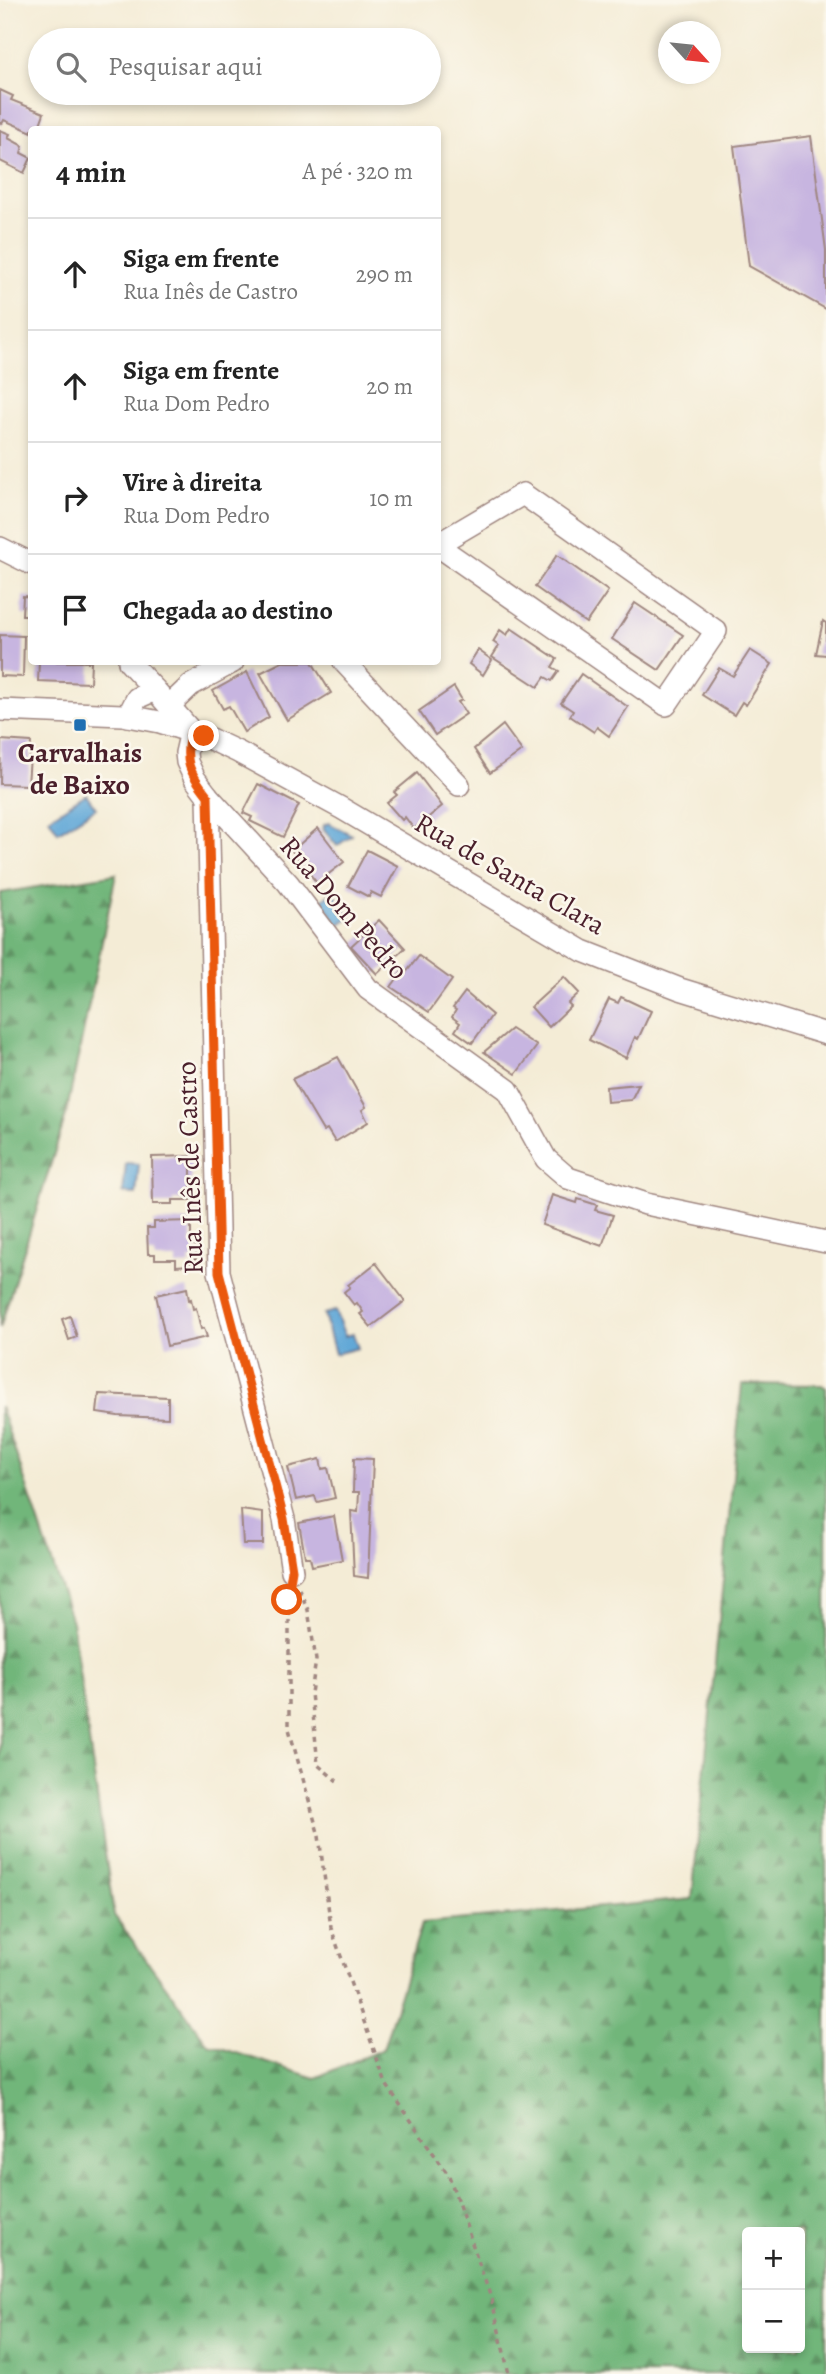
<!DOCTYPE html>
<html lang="pt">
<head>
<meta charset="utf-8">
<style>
	body { margin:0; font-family:Alegreya,serif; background:#f6f6f6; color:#222 }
	.controls { position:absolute; right:21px; bottom:21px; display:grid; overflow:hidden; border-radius:7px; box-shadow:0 4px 10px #0003 }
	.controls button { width:63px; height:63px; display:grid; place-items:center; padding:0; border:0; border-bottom:2px solid #e0e0e0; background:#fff; color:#222; font:35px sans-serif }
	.compass { position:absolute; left:658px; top:21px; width:63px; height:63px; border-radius:50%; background:#fff; box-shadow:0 4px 10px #0003; rotate:117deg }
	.stop { position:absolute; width:21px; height:21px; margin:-16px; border:5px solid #ea580c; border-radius:50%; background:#fff }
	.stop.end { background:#ea580c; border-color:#fff; box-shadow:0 2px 7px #0008 }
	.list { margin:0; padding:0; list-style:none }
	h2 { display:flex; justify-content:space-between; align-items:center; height:91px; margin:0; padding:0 28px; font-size:30px }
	h2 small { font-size:23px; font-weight:400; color:#767676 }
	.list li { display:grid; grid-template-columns:46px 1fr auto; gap:21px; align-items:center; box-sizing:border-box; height:112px; padding:0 28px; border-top:2px solid #e0e0e0 }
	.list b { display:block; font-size:26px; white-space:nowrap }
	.list p { margin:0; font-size:23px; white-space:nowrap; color:#767676 }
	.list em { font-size:23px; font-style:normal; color:#767676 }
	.icon { flex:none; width:38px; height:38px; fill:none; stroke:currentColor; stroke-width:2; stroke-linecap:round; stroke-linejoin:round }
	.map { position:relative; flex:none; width:826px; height:2374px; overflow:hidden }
	.search { position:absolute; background:#fff; box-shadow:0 4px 10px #0003; left:28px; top:28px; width:413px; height:77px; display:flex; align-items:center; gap:18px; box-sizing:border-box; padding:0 24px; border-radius:38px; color:#767676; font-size:26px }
	.panel { position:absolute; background:#fff; box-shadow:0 4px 10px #0003; left:28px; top:126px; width:413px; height:539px; border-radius:7px }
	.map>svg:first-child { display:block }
</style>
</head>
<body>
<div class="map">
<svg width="826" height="2374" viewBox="0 0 826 2374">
	<defs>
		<pattern id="forest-firs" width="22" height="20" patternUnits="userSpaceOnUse" patternTransform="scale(1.75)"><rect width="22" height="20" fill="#71b67a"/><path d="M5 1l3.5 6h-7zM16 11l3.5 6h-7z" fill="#5f9364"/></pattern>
	</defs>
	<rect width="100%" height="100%" fill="#fbf7ec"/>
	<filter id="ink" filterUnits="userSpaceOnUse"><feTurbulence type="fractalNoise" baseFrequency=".0143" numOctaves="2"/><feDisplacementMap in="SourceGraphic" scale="14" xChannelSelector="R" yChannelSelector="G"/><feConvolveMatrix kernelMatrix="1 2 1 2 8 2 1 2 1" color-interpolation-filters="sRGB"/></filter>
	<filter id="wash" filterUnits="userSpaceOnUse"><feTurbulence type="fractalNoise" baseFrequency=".00686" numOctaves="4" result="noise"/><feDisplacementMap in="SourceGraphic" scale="28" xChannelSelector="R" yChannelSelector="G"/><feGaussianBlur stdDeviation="1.57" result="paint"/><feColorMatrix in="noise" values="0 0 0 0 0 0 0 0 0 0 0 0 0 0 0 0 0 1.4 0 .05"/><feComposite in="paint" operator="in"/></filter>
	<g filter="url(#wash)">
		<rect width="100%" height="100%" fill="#f4ecd6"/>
		<g fill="url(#forest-firs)" stroke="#5e6a52" stroke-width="2" fill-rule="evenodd">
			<polygon points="116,874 66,1115 0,1328 0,893"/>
			<path d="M 742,1384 L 822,1385 L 826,1388 L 826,2374 L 0,2374 L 0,1406 L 72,1622 L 114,1915 L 208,2044 L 315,2078 L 383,2049 L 422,1923 L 692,1899 ZM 747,2232 L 800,2232 L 800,2348 L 747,2348 Z"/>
		</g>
		<g fill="#61a7d7" stroke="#566381" stroke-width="2">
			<polygon points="86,794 96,808 58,832 49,818"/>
			<polygon points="328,823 352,835 337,846 323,829 324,825"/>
			<polygon points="333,892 350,917 338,925 321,900"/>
			<polygon points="126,1163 139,1164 136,1194 123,1193"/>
			<polygon points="335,1311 345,1336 353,1334 358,1348 335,1354 324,1314"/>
		</g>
		<g id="blocks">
			<g fill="#c7b5e0">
				<polygon points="0,90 13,96 11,100 44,113 38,130 32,130 32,132 4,120 2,124 0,123"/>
				<polygon points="0,130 10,134 8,138 23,146 21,153 31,158 24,173 0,161"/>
				<polygon points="811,136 826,250 826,309 749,266 734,146"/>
				<polygon points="557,555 608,591 586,623 535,587"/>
				<polygon points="23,596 32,597 32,615 22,615"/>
				<polygon points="635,603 683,635 659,670 612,639"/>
				<polygon points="823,621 826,623 826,655 816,654"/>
				<polygon points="511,628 557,659 552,667 559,671 552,681 545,677 538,687 492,657 499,646 493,642 500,630 507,635"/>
				<polygon points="0,635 24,636 23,677 0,676"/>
				<polygon points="478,650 492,660 483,675 469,664"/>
				<polygon points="750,650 772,664 746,705 742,702 734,715 702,695 719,668 733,676"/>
				<polygon points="39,662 91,662 90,683 38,681"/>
				<polygon points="282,662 312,662 331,693 287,720 260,673"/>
				<polygon points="247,672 269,717 244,732 229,706 223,709 213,691"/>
				<polygon points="581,674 628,707 609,736 597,727 594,732 570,716 573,711 561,703"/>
				<polygon points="454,687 462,700 458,702 466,714 435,735 419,711"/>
				<polygon points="503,725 522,751 490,773 474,749"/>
				<polygon points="1,740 31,742 28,785 0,784"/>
				<polygon points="417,773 442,806 414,829 405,817 402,820 387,803 397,795 394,792"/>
				<polygon points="258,784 299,805 283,837 250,821 252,817 243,813"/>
				<polygon points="318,828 344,862 317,883 292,851"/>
				<polygon points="367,850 398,866 381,897 371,892 369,897 348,886"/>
				<polygon points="379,920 405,948 377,974 351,946"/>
				<polygon points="419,956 452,980 429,1012 391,987 402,972 405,974"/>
				<polygon points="564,977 579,993 568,1003 571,1006 549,1027 531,1007"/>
				<polygon points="465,992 492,1015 472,1043 455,1031 460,1023 452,1017 456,1010 453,1008"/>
				<polygon points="621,997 651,1011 638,1039 635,1037 626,1058 589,1040 609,999 618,1003"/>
				<polygon points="511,1029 537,1046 516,1074 484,1052"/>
				<polygon points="338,1057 366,1107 362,1110 368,1122 335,1142 327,1129 323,1131 292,1079"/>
				<polygon points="639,1084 631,1100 607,1102 606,1087"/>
				<polygon points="191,1156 191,1200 173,1200 173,1204 153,1204 152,1157"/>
				<polygon points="552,1195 577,1203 578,1199 597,1205 595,1210 613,1215 602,1246 542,1225"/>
				<polygon points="191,1221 191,1245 196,1245 196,1259 189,1259 190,1265 176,1266 176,1259 155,1259 155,1254 148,1254 147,1228 154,1228 154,1222"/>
				<polygon points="376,1263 405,1301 371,1327 360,1314 363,1312 357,1303 354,1305 344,1292 350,1287 348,1285"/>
				<polygon points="187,1288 189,1300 191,1299 193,1309 196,1308 201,1329 204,1328 207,1337 167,1346 156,1295"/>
				<polygon points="70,1316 77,1337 69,1340 62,1319"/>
				<polygon points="99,1394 168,1397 168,1418 118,1416 97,1413"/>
				<polygon points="354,1458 373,1459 368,1578 354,1576 351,1511 358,1512 359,1492 353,1492"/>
				<polygon points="320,1459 322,1469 328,1468 335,1498 317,1502 315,1496 296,1500 288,1467"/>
				<polygon points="241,1510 263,1513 263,1544 243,1544"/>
				<polygon points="334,1516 342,1560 312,1566 310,1557 305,1557 299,1523"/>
			</g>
		</g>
	</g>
	<g filter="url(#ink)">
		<use href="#blocks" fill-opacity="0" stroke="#9f8680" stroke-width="2"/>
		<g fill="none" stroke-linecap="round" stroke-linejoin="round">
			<g stroke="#9f8680" stroke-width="24">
				<g id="minor">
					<polyline points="438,544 523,494 716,631 666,705 438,546"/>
					<polyline points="0,548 32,564"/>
					<polyline points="129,662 155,690"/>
					<polyline points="344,662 459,785"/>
					<polyline points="170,705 191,685 233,662"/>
					<polyline points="0,710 123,715 160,722 204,736 238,752 341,808 583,951 680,989 826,1034"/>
					<polyline points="128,716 137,698 155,690 191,731 186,753 187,762 195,779 208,796 288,883 368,989 508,1090 546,1159 568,1178 646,1204 826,1242"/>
					<polyline points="208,796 219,1272 284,1519 292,1571"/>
				</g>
			</g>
			<g stroke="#9f8680" stroke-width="3.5" stroke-dasharray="5 5" stroke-linecap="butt">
				<polyline points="299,1589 308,1610 316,1660 311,1693 318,1765 337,1781"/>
				<polyline points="289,1590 289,1729 319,1836 331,1928 386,2084 449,2176 492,2301 509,2374"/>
			</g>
			<use href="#minor" stroke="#fff" stroke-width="21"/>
		</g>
	</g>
	<g fill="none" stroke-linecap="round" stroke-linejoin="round" filter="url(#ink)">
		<path stroke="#ea580c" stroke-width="9" d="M 204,736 L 191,731 C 183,761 189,772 208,796 L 219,1272 L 284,1519 L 292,1570 L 287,1600"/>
	</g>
	<rect fill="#1f6fb2" stroke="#fbf7ec" stroke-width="2.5" x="73" y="718" width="14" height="14" rx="3.5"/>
	<g text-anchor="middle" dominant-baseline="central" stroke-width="5" stroke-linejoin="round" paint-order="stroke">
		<g font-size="28" font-weight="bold" fill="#4a1f2b" stroke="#fbf7ec">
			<text x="80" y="753">Carvalhais<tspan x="80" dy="32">de Baixo</tspan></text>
		</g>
		<g font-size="28" fill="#4a1f2b" stroke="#fbf7ec">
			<text transform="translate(510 874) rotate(30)">Rua de Santa Clara</text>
			<text transform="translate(344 908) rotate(49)">Rua Dom Pedro</text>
			<text transform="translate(190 1168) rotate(-92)">Rua Inês de Castro</text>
		</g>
	</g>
</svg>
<div class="controls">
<button>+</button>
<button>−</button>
</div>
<svg class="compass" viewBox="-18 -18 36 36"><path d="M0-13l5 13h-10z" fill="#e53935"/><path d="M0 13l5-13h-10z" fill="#767676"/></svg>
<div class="stop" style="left:287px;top:1600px"></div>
<div class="stop end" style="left:204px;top:736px"></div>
<div class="search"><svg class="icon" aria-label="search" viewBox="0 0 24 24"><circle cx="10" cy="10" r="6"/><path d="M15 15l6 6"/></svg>Pesquisar aqui</div>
<section class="panel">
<h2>4 min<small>A pé · 320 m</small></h2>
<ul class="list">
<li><svg class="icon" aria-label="ahead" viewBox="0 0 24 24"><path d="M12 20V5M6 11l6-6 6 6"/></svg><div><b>Siga em frente</b><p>Rua Inês de Castro</p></div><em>290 m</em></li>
<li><svg class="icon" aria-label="ahead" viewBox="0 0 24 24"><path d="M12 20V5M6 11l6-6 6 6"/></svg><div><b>Siga em frente</b><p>Rua Dom Pedro</p></div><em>20 m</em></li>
<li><svg class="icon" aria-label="right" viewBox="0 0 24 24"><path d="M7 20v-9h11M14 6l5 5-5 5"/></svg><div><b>Vire à direita</b><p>Rua Dom Pedro</p></div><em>10 m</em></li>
<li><svg class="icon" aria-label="arrive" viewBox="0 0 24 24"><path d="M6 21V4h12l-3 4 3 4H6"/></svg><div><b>Chegada ao destino</b></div></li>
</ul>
</section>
</div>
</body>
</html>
